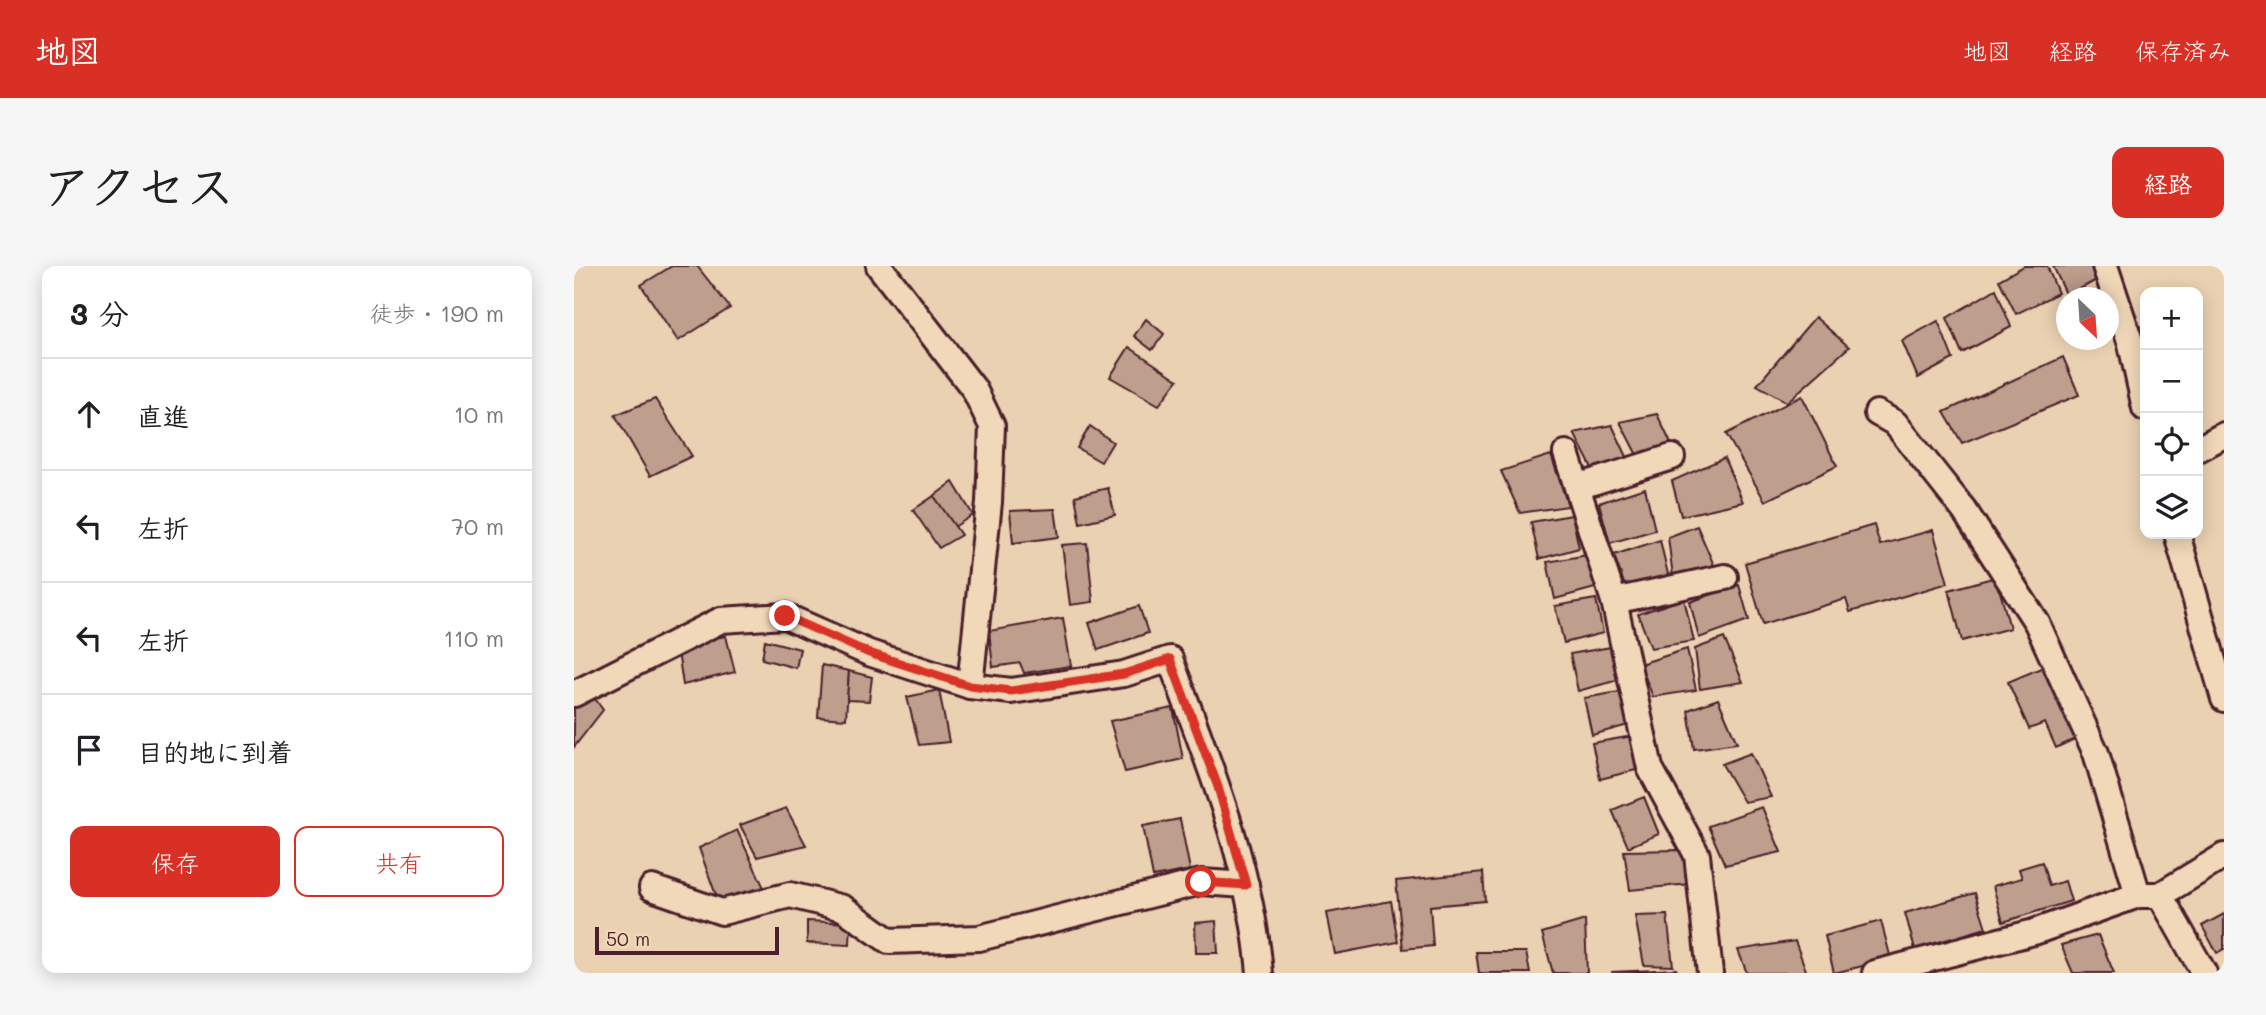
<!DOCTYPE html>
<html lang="ja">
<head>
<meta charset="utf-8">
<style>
	body { margin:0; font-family:Mali,"Klee One",sans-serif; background:#f6f6f6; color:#202124 }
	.controls { position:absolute; right:21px; top:21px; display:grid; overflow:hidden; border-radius:14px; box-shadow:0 4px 18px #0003 }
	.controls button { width:63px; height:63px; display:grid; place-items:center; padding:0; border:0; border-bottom:2px solid #e0e0e0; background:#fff; color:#202124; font:35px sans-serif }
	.compass { position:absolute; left:1482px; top:21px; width:63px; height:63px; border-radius:50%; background:#fff; box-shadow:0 4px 18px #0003; rotate:155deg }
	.scale { position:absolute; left:21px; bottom:18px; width:184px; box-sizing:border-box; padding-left:7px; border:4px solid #4a1f2b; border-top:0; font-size:19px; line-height:24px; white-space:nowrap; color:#4a1f2b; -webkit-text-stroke:5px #f1d8b8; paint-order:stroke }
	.stop { position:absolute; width:21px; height:21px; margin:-16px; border:5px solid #d93025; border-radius:50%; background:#fff }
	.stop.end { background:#d93025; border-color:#fff; box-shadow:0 2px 7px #0008 }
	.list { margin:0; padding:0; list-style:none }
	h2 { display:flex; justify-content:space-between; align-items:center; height:91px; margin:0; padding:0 28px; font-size:30px }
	h2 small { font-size:23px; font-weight:400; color:#757577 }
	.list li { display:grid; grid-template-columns:46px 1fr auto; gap:21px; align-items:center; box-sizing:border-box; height:112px; padding:0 28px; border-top:2px solid #e0e0e0 }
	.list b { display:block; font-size:26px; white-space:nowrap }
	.list em { font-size:23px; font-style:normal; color:#757577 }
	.actions { display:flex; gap:14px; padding:21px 28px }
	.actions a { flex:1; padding:16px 0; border:2px solid #d93025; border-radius:14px; text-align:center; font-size:24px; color:#d93025 }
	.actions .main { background:#d93025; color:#fff }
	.icon { flex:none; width:38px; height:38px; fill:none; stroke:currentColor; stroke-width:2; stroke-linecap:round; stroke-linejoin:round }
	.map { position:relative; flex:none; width:1650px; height:707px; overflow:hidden; border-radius:14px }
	header { display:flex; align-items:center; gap:42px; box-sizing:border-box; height:98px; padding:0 35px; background:#d93025; color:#fff }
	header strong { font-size:33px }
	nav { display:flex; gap:38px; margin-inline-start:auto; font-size:24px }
	.intro { display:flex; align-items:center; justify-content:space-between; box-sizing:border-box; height:168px; padding:0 42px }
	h1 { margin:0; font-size:49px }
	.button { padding:18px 32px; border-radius:14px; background:#d93025; color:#fff; font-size:24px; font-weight:700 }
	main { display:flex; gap:42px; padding:0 42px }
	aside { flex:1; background:#fff; border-radius:14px; box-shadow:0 4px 18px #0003 }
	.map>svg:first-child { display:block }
</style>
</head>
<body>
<header>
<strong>地図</strong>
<nav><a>地図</a><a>経路</a><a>保存済み</a></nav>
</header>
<div class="intro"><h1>アクセス</h1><a class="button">経路</a></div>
<main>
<aside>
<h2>3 分<small>徒歩 · 190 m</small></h2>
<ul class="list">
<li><svg class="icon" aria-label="ahead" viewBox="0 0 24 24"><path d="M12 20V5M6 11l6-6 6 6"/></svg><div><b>直進</b></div><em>10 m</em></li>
<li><svg class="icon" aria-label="left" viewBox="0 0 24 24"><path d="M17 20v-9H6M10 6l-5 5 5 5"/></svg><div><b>左折</b></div><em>70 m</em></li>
<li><svg class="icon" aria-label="left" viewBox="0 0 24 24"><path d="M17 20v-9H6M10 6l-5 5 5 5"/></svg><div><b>左折</b></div><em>110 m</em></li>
<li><svg class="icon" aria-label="arrive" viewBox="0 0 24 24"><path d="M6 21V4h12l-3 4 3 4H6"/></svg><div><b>目的地に到着</b></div></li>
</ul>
<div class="actions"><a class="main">保存</a><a>共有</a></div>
</aside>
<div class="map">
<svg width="1650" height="707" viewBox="0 0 1650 707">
	<rect width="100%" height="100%" fill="#ead1b2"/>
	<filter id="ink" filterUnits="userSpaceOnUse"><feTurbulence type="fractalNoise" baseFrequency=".0143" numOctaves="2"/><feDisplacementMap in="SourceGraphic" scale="14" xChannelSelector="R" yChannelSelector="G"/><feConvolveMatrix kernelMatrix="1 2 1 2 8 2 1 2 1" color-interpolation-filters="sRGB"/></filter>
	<g filter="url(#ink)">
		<g fill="#be9f8d" stroke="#4a1f2b" stroke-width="2">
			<polygon points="98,0 123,0 156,42 104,75 67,19"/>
			<polygon points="1450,0 1473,0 1484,27 1442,48 1425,14"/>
			<polygon points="1479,0 1523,0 1528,11 1493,30"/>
			<polygon points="1422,23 1437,61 1388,87 1373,52"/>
			<polygon points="1241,51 1275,81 1213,136 1183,119"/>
			<polygon points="572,53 590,68 578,84 560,70"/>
			<polygon points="1364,55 1379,93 1344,112 1328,75"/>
			<polygon points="555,81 604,114 585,139 536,111"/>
			<polygon points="1489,91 1505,129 1388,177 1370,146"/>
			<polygon points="1228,130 1263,200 1191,235 1152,168"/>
			<polygon points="81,133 118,190 76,210 41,149"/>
			<polygon points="1083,148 1100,184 1066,195 1046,156"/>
			<polygon points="1038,159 1055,195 1020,206 1000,167"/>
			<polygon points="516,160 539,176 527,196 503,182"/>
			<polygon points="977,189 994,240 946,247 927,205"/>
			<polygon points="1150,192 1169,236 1107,250 1098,215"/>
			<polygon points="379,216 399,249 380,261 360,230"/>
			<polygon points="534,222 541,249 506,257 501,230"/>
			<polygon points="1071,222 1081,264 1036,277 1025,237"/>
			<polygon points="360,230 387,269 365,282 339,244"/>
			<polygon points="481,243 485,271 439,277 436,245"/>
			<polygon points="998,249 1005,282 965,293 957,256"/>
			<polygon points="1300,259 1306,279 1359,264 1374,317 1276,346 1272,333 1189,358 1171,297"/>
			<polygon points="1123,260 1142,304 1099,311 1094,271"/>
			<polygon points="1086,274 1096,317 1052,323 1040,289"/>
			<polygon points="513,277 519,336 496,339 488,279"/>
			<polygon points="1014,289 1021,322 981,333 973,296"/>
			<polygon points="1422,311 1436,362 1388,375 1375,324"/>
			<polygon points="1165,319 1175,354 1125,372 1116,336"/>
			<polygon points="1022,333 1029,367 990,377 981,340"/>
			<polygon points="1110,333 1120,375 1077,382 1064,348"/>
			<polygon points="565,340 574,367 524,384 515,357"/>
			<polygon points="489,352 497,400 450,407 446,397 419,401 415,365"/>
			<polygon points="152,370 161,406 109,419 103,379"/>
			<polygon points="1150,372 1169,416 1126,423 1121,383"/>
			<polygon points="191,374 226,383 222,402 188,393"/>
			<polygon points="1037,381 1044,414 1004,425 996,388"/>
			<polygon points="1113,383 1122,424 1079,431 1066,398"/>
			<polygon points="248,399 275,405 272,453 244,451"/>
			<polygon points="1474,399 1505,471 1482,482 1471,457 1455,463 1434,416"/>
			<polygon points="275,405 298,411 295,435 273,434"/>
			<polygon points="13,421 29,444 0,481 0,435"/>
			<polygon points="365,424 375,476 345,479 333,431"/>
			<polygon points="1051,425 1058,458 1018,469 1010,432"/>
			<polygon points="1144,433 1163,477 1120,483 1114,444"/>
			<polygon points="599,442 609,493 551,506 536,455"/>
			<polygon points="1059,470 1066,503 1026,513 1018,477"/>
			<polygon points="1177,487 1197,531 1170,536 1148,498"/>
			<polygon points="1070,531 1085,568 1054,581 1038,544"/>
			<polygon points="1188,541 1207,586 1151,599 1134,560"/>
			<polygon points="212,542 232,579 183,591 166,559"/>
			<polygon points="606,553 616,604 579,611 569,560"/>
			<polygon points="163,564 191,624 148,646 125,582"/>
			<polygon points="1107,584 1116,618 1056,624 1050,585"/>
			<polygon points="1468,596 1475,620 1491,615 1497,635 1429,656 1419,620 1448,612 1445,603"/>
			<polygon points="909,606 911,635 856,640 859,680 829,683 822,615"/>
			<polygon points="1401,627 1412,662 1341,683 1331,647"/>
			<polygon points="817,635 824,676 761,688 753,647"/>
			<polygon points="1650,648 1650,683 1643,687 1628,660"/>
			<polygon points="1093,649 1099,700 1070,699 1061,650"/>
			<polygon points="1011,654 1013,707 979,707 968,667"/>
			<polygon points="233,655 277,657 276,679 233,677"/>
			<polygon points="642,655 644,687 622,687 621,657"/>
			<polygon points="1307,655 1317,693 1260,707 1251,670"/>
			<polygon points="1524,669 1540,707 1499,707 1487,679"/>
			<polygon points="1221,675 1233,707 1173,707 1164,684"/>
			<polygon points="902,686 952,686 956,707 905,707"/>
			<polygon points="1102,703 1104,707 1037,706"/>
		</g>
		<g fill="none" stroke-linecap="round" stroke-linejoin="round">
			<g stroke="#4a1f2b" stroke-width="30">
				<g id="minor">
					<polyline points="305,0 400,123 418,160 415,236 396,420"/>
					<polyline points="1531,0 1557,78 1571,142"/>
					<polyline points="1303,147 1321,157 1390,244 1463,357 1522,487 1564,629"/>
					<polyline points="1624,183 1650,169"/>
					<polyline points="992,187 1040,335 1076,502 1123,589 1136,707"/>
					<polyline points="1003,221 1098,191"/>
					<polyline points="1603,268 1650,433"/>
					<polyline points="1040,335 1151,311"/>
					<path d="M 0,428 L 147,354 L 211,350 L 295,387 L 396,420 L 437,425 L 550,408 L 596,393 C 634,495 677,598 686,707"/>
					<polyline points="78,622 148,646 216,629 269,642 315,675 405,672 627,616 672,619"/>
					<polyline points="1586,629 1630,707"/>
					<polyline points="1301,707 1460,666 1564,629 1586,629 1650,590"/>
				</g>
			</g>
			<use href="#minor" stroke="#f1d8b8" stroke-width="24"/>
		</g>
	</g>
	<g fill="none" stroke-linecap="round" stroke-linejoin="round" filter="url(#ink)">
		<polyline stroke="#d93025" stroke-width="9" points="211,350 295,387 396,420 437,425 550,408 596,393 644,521 672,619 627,616"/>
	</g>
</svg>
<div class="controls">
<button>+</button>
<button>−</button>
<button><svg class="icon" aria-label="locate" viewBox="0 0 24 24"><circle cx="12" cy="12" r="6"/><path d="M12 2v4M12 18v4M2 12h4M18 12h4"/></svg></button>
<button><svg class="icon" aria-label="layers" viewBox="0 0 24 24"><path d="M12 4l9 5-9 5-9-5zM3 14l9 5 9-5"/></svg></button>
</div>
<svg class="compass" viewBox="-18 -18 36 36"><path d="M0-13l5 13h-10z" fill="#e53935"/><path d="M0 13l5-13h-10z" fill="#757577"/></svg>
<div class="scale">50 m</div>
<div class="stop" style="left:627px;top:616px"></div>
<div class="stop end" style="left:211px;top:350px"></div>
</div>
</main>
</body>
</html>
